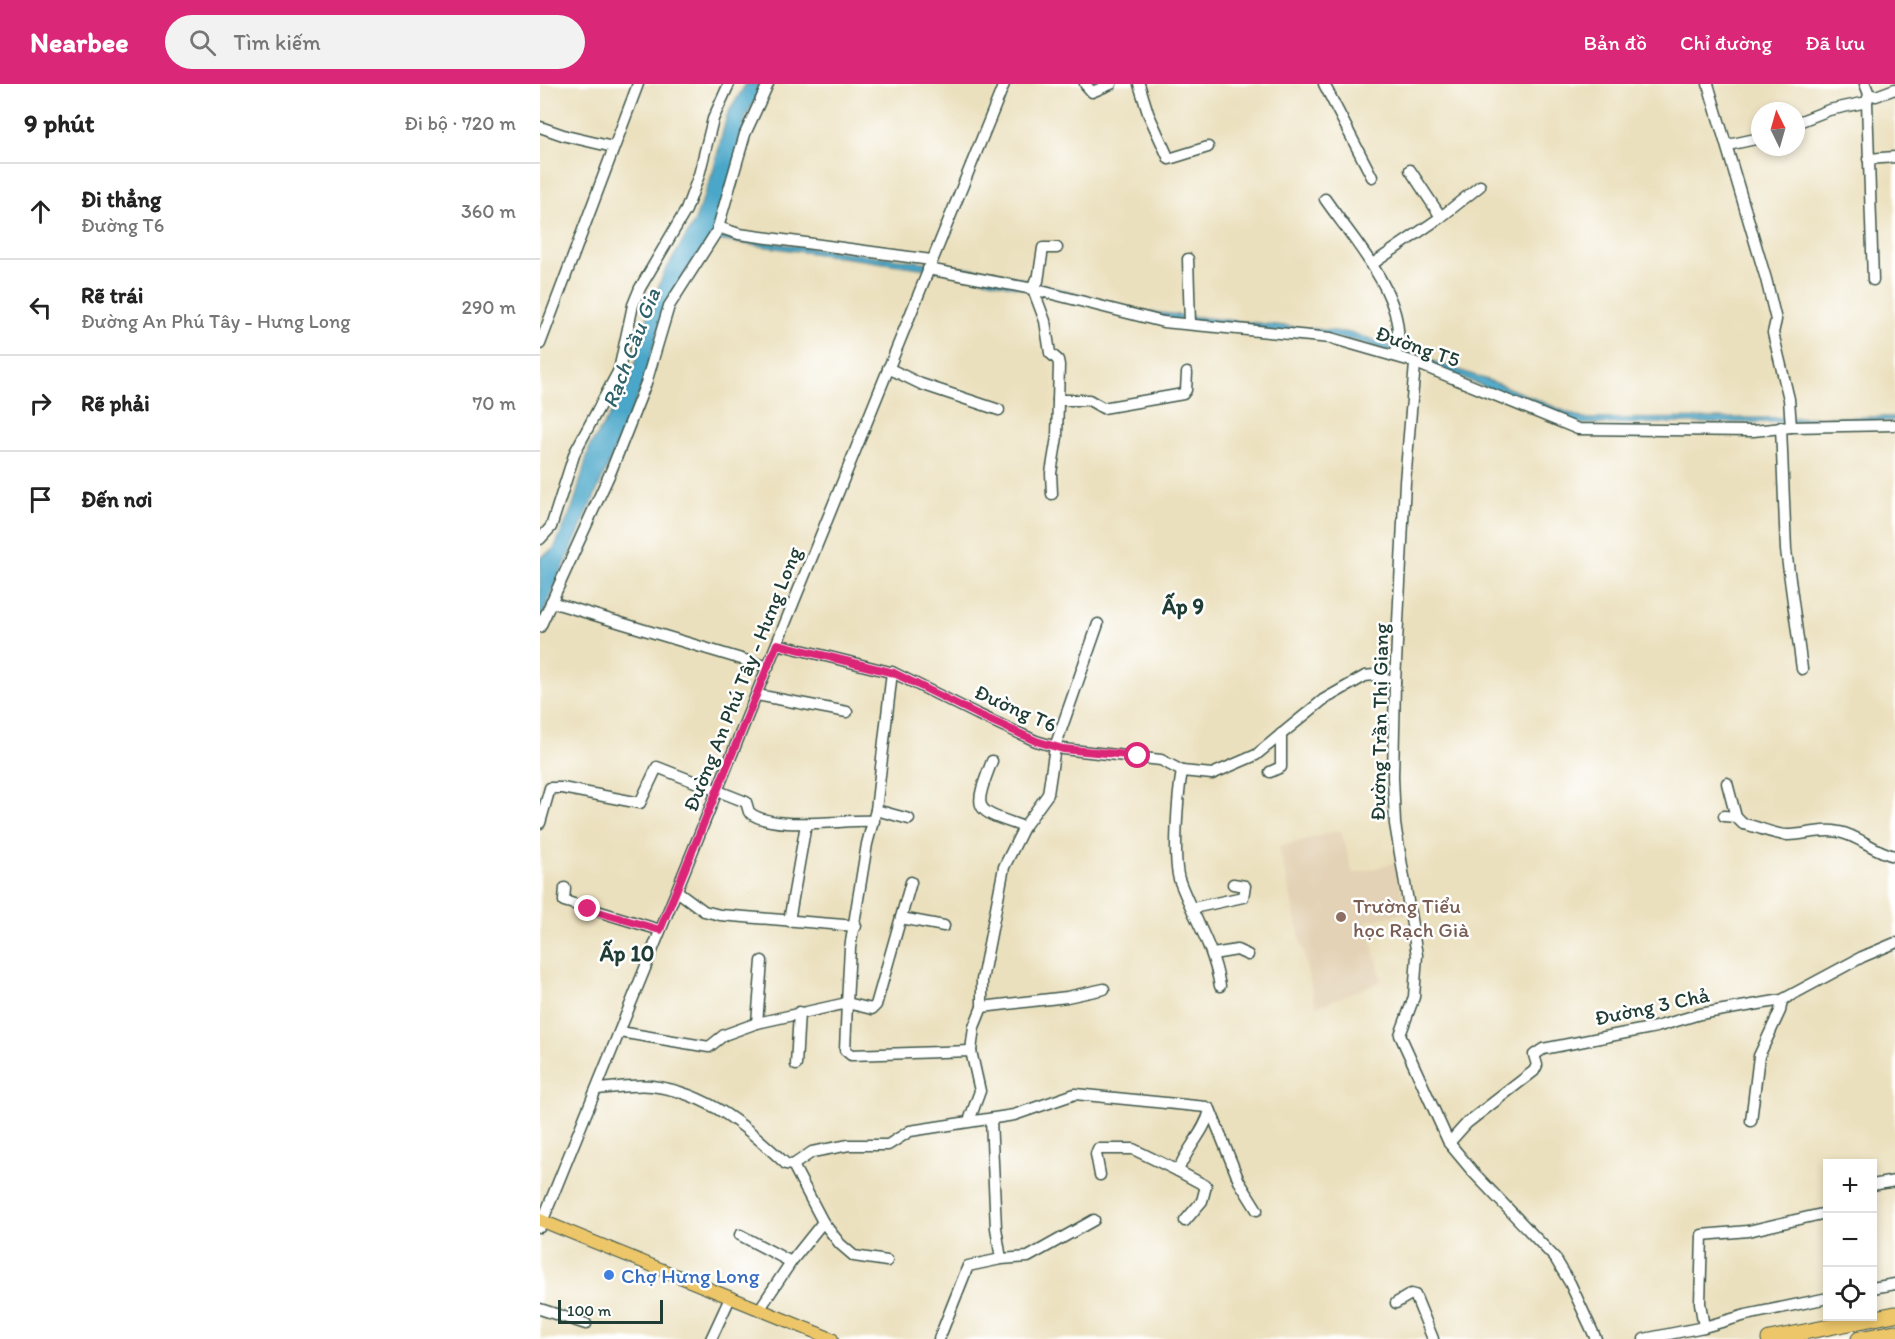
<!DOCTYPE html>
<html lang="vi">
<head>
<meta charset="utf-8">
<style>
	body { margin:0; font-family:Itim,sans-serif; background:#f2f2f2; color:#222 }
	.controls { position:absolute; right:18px; bottom:18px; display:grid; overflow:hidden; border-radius:0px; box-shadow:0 3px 9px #0003 }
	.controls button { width:54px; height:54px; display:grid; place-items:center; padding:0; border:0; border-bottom:2px solid #e0e0e0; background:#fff; color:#222; font:30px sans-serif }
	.compass { position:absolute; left:1211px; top:18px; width:54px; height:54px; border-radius:50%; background:#fff; box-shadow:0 3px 9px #0003; rotate:355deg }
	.scale { position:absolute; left:18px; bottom:15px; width:105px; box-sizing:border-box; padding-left:6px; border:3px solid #1f3d34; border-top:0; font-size:16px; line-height:21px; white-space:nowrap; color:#1f3d34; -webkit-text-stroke:4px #fff; paint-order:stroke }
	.stop { position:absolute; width:18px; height:18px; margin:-14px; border:4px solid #db2777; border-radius:50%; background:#fff }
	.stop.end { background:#db2777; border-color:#fff; box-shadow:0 2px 6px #0008 }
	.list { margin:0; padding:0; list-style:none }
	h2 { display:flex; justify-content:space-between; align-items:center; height:78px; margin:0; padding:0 24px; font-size:26px }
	h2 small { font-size:20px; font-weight:400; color:#767676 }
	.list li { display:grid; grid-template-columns:39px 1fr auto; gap:18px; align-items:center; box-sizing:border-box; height:96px; padding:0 24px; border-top:2px solid #e0e0e0 }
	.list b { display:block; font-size:22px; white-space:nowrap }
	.list p { margin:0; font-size:20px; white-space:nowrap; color:#767676 }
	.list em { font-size:20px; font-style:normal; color:#767676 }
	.icon { flex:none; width:33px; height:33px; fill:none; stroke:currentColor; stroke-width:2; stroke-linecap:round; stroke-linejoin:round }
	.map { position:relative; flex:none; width:1355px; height:1255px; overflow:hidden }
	header { display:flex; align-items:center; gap:36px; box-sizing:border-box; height:84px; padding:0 30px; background:#db2777; color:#fff }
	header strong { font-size:28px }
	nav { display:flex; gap:33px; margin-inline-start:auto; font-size:21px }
	.search { width:420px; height:54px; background:#f2f2f2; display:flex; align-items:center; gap:15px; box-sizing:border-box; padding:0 21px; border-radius:33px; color:#767676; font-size:22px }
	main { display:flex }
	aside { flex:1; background:#fff }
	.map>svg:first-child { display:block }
</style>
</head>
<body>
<header>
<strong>Nearbee</strong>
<div class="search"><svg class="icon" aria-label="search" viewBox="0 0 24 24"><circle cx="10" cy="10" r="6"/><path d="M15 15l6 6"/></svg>Tìm kiếm</div>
<nav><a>Bản đồ</a><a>Chỉ đường</a><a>Đã lưu</a></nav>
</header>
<main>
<aside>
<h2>9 phút<small>Đi bộ · 720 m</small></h2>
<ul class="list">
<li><svg class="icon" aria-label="ahead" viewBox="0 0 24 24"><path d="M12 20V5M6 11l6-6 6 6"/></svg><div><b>Đi thẳng</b><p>Đường T6</p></div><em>360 m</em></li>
<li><svg class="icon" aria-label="left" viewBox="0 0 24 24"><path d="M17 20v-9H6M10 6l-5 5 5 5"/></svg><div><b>Rẽ trái</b><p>Đường An Phú Tây - Hưng Long</p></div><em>290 m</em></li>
<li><svg class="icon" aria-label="right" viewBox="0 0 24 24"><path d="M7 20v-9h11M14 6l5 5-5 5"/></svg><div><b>Rẽ phải</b></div><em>70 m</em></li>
<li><svg class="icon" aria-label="arrive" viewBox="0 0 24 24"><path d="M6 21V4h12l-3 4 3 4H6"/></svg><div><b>Đến nơi</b></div></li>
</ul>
</aside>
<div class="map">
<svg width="1355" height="1255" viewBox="0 0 1355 1255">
	<rect width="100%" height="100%" fill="#fff"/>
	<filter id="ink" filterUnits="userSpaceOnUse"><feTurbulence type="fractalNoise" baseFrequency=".0167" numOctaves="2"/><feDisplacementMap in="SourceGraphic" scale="12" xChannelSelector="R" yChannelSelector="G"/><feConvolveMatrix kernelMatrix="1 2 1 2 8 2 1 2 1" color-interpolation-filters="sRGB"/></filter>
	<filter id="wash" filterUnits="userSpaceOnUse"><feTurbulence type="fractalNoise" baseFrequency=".008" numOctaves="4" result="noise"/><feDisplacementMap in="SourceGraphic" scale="24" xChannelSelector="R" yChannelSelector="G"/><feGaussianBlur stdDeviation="1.35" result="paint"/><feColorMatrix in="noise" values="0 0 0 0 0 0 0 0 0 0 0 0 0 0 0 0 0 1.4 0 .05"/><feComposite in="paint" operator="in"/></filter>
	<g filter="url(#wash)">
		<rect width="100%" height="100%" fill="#ebe0bd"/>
		<polygon fill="#e3d2b5" points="801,746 813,790 855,779 866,829 827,837 842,897 776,923 739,763"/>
		<polygon fill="#4ba7c9" stroke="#35727e" stroke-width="1.5" points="206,0 225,0 206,32 194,85 174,147 187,153 453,187 600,227 812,249 959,300 1043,335 1355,333 1355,337 1040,340 892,282 813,256 618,235 410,188 170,155 125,225 100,308 0,537 0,474 14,465 34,420 50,362 89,302 107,234 123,191 154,139 173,88 187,31"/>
	</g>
	<g filter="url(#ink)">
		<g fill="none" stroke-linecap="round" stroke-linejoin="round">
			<g stroke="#3e5549" stroke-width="13">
				<g id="minor">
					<polyline points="545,0 552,8 571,0"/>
					<polyline points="599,0 608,29 629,75 668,63"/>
					<polyline points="784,0 832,93"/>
					<polyline points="1168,0 1226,195 1236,236 1233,249 1249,315 1251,343"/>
					<polyline points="1325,0 1329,10 1336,12 1355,5"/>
					<polyline points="1329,10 1327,18 1333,196"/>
					<polyline points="1256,39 1289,26 1327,18"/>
					<polyline points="0,43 26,52 73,63"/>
					<polyline points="1188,61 1220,54"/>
					<polyline points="1328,75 1355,73"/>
					<polyline points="870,86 901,133"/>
					<path d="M 785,115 C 813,156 873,220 855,272"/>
					<polyline points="178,143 199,150 391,176"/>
					<polyline points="648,175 650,240"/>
					<polyline points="831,181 901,133 940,102"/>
					<polyline points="388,185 493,205 623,238 791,254 871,277 1038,345 1213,347 1251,343 1355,341"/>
					<polyline points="0,260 98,0"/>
					<polyline points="875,280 865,398 855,598 853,693 855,740 877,871 874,913 860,951 909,1059 934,1089 1015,1174 1030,1199 1056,1255"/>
					<polyline points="348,284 381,300 459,326"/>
					<polyline points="518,316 549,316 563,324 643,310 646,306 647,289"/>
					<polyline points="1241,343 1246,466 1262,585"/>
					<polyline points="512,410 511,389 517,353 519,281 518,276 510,269 505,237 493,205 495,197 498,197 503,164 517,164"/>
					<polyline points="0,455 11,443 35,368 79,286 93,221 100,204 146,126 159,91 173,35 189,0"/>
					<polyline points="11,518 228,583"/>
					<polyline points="0,543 71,387 106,299 129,222 177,147 205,50 228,0"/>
					<polyline points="237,560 354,589 437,630 496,657 523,665 621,676 642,687 672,690 716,671 783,616 825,592 834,591 855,598"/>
					<polyline points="217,611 307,628"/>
					<path d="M 452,677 C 432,729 434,725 484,743"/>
					<path d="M 642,687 C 638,709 632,779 640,798 C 655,837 672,858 680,902"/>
					<polyline points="730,688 741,683 741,650"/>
					<polyline points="1187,699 1196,733"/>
					<polyline points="336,726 369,735"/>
					<path d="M 1184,732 L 1196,733 L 1203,740 C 1218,742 1233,751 1248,751 C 1265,751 1282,744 1299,748 C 1320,752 1334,768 1355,772"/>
					<path d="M 0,739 L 10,704 L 22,704 L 100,719 L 117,683 L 206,718 L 209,728 C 231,748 304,735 334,737"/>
					<polyline points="371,798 336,921 332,925 307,919 305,966 311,971 431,967 440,1007 429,1037"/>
					<polyline points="25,804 24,817 120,846"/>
					<polyline points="137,807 164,827 180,831 316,842"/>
					<polyline points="653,824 703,813 705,802 693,800"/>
					<polyline points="361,834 404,842"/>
					<polyline points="249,837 266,740"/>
					<polyline points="673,870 697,866 708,871"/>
					<polyline points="442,923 527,913 564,905"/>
					<polyline points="217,939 222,877"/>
					<polyline points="80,948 169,963 184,951 217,939 307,919 310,864 327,760 336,726 352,588"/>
					<polyline points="431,967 434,943 442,923 442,896 464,783 484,743 508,710 515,663 558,540"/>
					<polyline points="256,981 259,928"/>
					<path d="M 57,1005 C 75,1004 94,1000 112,1002 C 168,1009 207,1043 246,1080 L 253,1081 L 272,1068 L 309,1061 L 348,1061 L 370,1047 L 474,1031 L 535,1010 L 666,1023 L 670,1025 L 699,1097 L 717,1126"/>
					<polyline points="451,1035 456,1144 461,1175 488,1173 554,1136"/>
					<polyline points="1211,1037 1219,972 1240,927 1242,916"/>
					<polyline points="909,1059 927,1039 994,987 997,981 994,971 1003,965 1116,943 1160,930 1242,916 1322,873 1355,859"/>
					<polyline points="560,1091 556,1070 558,1065 593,1065 638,1087"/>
					<polyline points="1332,1101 1355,1097"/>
					<path d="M 645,1137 L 662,1117 L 666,1102 L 638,1087 C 646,1065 665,1048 670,1026"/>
					<polyline points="283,1138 300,1160 314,1172 347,1177"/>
					<polyline points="0,1143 464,0"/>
					<polyline points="200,1151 251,1178"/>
					<polyline points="1332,1204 1355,1200"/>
					<polyline points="856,1219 871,1210 875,1211 893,1255"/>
					<polyline points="0,1225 46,1240"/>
					<polyline points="219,1226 251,1178 283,1138 253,1081"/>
					<polyline points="1164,1243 1206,1231 1288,1214"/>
					<polyline points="171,1255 190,1214"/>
					<polyline points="399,1255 428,1182 461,1175"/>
					<polyline points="1104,1255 1164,1243 1160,1219 1162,1151 1208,1147 1286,1129"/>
				</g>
			</g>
			<g stroke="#3e5549" stroke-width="14">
				<polyline id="major" points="0,1136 292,1255"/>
			</g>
			<g stroke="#3e5549" stroke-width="17">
				<g id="highway">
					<polyline points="1229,1255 1355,1230"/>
					<polyline points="1319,1255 1355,1248"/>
				</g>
			</g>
			<use href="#minor" stroke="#fff" stroke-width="10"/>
			<use href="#major" stroke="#ecc669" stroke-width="12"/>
			<use href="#highway" stroke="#ecc669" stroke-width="15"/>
		</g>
	</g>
	<g fill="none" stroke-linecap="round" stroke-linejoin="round" filter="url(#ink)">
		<polyline stroke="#db2777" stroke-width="8" points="48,825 120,846 237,560 354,589 437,630 496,657 523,665 598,672"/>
	</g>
	<circle fill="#8d6e63" stroke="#fff" stroke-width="2" cx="801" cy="833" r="6"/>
	<circle fill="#3f7fe0" stroke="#fff" stroke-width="2" cx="69" cy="1191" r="6"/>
	<g text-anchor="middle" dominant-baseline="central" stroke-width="5" stroke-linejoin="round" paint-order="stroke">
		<g font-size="21" fill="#1f3d34" stroke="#fff">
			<text transform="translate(878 262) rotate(19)">Đường T5</text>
			<text transform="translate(202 595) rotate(-68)">Đường An Phú Tây - Hưng Long</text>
			<text transform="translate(476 624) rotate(24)">Đường T6</text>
			<text transform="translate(839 638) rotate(-89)">Đường Trần Thị Giang</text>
			<text transform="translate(1112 922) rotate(-12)">Đường 3 Chả</text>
		</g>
		<g font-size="21" fill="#785e54" stroke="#fff" text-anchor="start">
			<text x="813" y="821">Trường Tiểu<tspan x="813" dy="24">học Rạch Già</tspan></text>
		</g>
		<g font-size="21" fill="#366cbe" stroke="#fff" text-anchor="start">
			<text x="81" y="1191">Chợ Hưng Long</text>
		</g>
		<g font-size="22" font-style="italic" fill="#2e6268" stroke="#fff">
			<text transform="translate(91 264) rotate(-69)">Rạch Cầu Gia</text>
		</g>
		<g font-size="22" font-weight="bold" fill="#1f3d34" stroke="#fff">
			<text x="643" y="522">Ấp 9</text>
			<text x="87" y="869">Ấp 10</text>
		</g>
	</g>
</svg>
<div class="controls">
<button>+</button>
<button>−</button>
<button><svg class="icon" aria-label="locate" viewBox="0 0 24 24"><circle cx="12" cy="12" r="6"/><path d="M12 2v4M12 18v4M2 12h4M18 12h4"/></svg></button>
</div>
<svg class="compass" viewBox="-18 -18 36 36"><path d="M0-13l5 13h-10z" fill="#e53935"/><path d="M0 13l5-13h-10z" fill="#767676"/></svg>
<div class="scale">100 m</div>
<div class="stop" style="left:598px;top:672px"></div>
<div class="stop end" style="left:48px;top:825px"></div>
</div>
</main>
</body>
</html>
